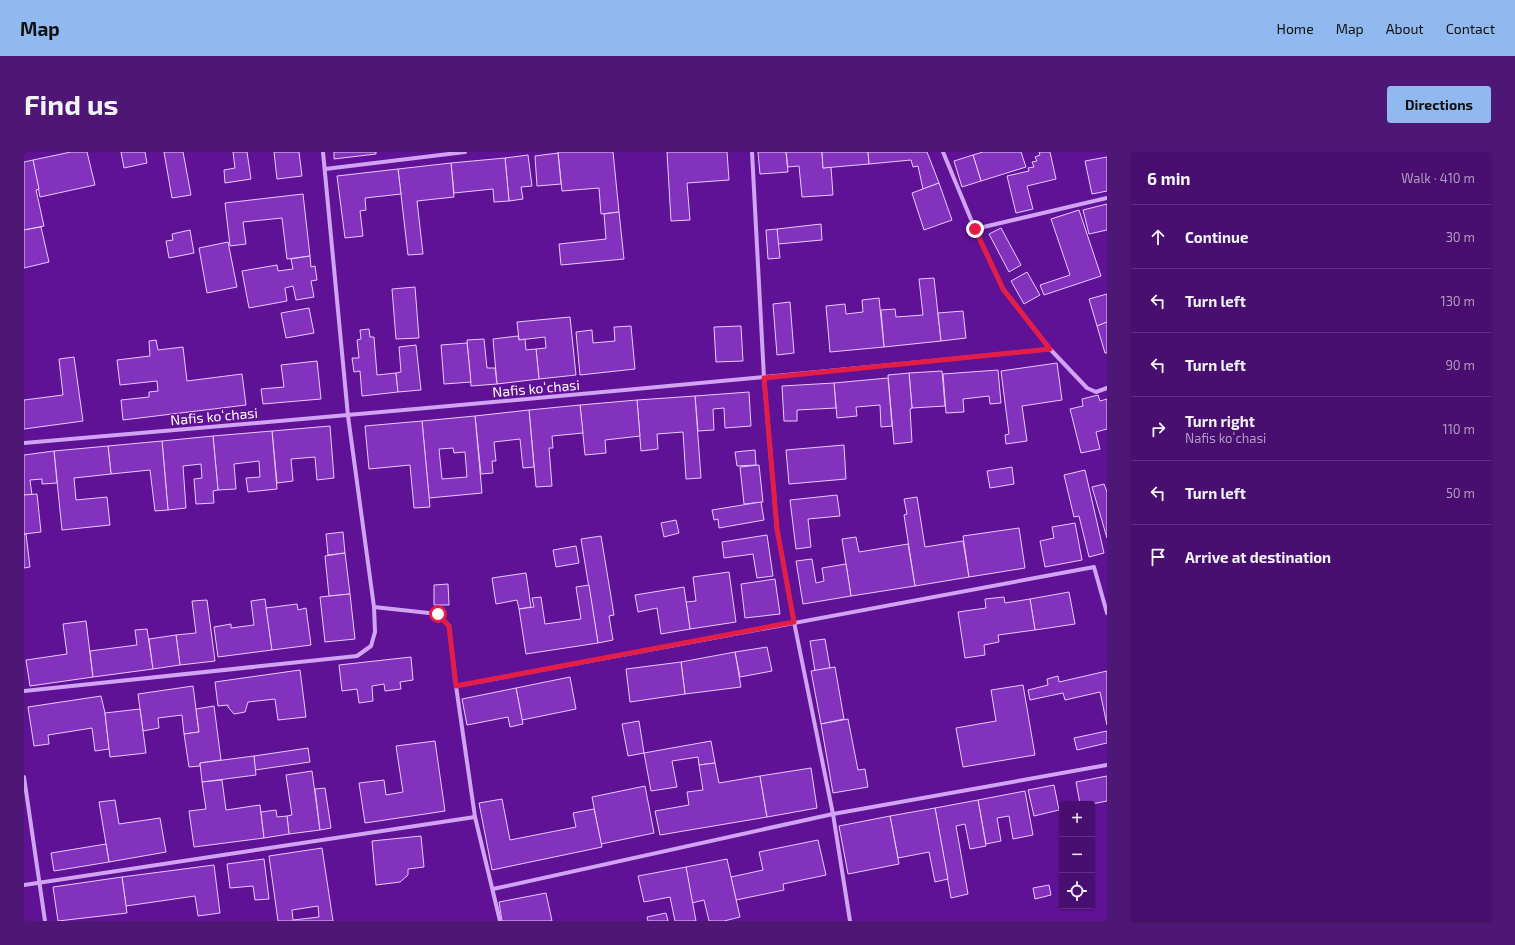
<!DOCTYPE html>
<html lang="en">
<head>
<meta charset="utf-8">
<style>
	body { margin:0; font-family:"Exo 2",sans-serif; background:#4f1775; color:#f1f3f6 }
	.controls { position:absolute; right:12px; bottom:12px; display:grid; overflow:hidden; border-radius:4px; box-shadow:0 1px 3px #0004 }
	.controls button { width:36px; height:36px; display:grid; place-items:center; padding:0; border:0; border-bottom:1px solid #602e83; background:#480e70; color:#f1f3f6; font:20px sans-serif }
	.stop { position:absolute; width:12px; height:12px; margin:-9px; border:3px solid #e11d48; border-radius:50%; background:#fff }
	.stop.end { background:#e11d48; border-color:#fff; box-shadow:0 1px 4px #0008 }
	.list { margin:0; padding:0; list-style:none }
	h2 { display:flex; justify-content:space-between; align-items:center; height:52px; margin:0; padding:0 16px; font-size:17px }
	h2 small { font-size:13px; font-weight:400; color:#b19cc3 }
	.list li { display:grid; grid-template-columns:26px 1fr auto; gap:12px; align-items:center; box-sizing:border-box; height:64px; padding:0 16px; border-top:1px solid #602e83 }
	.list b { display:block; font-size:15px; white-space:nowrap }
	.list p { margin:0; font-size:13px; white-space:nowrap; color:#b19cc3 }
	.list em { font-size:13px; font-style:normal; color:#b19cc3 }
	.icon { flex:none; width:22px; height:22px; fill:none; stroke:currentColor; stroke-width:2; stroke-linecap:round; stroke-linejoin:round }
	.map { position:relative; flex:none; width:1083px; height:769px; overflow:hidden; border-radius:4px }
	header { display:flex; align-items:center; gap:24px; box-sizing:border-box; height:56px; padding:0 20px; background:#90b9f0; color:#111 }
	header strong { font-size:19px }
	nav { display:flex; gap:22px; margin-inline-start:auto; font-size:14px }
	.intro { display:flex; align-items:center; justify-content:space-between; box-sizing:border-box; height:96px; padding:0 24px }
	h1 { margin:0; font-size:28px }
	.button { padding:10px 18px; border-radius:4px; background:#90b9f0; color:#111; font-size:14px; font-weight:700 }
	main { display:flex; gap:24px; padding:0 24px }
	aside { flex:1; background:#480e70; border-radius:4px; box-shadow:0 1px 3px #0004 }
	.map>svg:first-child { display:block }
</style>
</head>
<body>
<header>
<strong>Map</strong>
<nav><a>Home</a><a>Map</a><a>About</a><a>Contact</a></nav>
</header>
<div class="intro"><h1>Find us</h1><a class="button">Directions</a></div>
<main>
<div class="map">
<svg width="1083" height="769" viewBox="0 0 1083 769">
	<rect width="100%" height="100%" fill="#601296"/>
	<g fill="#8232bc" stroke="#e8cafd" fill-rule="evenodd">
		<polygon points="47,0 63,0 71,33 16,45 9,8"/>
		<polygon points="97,0 121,0 123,11 100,16"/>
		<polygon points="140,0 159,0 167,43 148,46"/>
		<polygon points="209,0 223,0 227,27 201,31 200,18 211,16"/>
		<polygon points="250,0 275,0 278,24 253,27"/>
		<polygon points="310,0 352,0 352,2 310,7"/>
		<polygon points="534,0 589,0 595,60 577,62 575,36 538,39"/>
		<polygon points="643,0 703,0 705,28 663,31 666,68 647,69"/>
		<polygon points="734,0 762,0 764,20 736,22"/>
		<polygon points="762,0 798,0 799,16 807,15 809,43 778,45 775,14 764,15"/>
		<polygon points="798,0 844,0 845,12 799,16"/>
		<polygon points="844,0 903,0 915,31 899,37 894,14 889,15 887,8 845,12"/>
		<polygon points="959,0 997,0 1002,15 957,29 949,3"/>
		<polygon points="1015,0 1026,0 1032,27 1003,34 1009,57 992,61 983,24 1005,19 1004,16 1010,15 1008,10 1013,9 1011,5 1016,3"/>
		<polygon points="534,1 537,32 513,34 511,4"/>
		<polygon points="504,3 508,34 497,35 499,47 485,49 481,6"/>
		<polygon points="949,3 957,29 938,35 930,9"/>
		<polygon points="1083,5 1083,39 1068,42 1061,9"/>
		<polygon points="481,6 485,49 470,50 469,37 430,41 427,11"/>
		<polygon points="9,8 15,37 12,38 20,74 0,78 0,10"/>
		<polygon points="427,11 430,45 393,49 399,102 384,103 374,17"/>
		<polygon points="374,17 377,42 341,46 342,58 336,59 339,84 321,86 313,24"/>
		<polygon points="915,31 928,68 900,78 888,41"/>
		<polygon points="279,42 286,104 263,107 258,66 219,70 222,92 206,94 201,51"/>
		<polygon points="1083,52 1083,78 1065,82 1059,58"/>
		<polygon points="1055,58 1077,124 1020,143 1016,133 1046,123 1027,67"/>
		<polygon points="595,60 600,107 537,113 535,92 582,87 580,62"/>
		<polygon points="797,72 798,88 754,92 753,77"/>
		<polygon points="17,75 25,110 0,116 0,78"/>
		<polygon points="977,76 997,113 985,120 965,82"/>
		<polygon points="753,77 756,106 744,107 742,78"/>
		<polygon points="166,78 170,101 145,106 142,89 149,88 148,82"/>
		<polygon points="204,90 213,135 183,141 175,96"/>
		<polygon points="286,104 287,115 291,114 293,128 287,129 290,145 272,148 269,134 261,136 263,149 225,156 218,119 253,113 254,119 269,117 267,107"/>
		<polygon points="1003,120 1016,143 1000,152 987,129"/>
		<polygon points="910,126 917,189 860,195 857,158 871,157 872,165 899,163 895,127"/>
		<polygon points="391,135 395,186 372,187 368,137"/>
		<polygon points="1083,142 1083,170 1073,174 1065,147"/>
		<polygon points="855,146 860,195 806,200 802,154 821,152 822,162 839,160 838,148"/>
		<polygon points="766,150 770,201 753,203 749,152"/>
		<polygon points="285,156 290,181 262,186 257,161"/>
		<polygon points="939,159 942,186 917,189 914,161"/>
		<polygon points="546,165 552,223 515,227 512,197 522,196 521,185 495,188 493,170"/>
		<polygon points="1083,170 1083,201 1081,201 1073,174"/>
		<polygon points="607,174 611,217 556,223 552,180 568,178 569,191 591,189 590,175"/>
		<polygon points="717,174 719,209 692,210 690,175"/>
		<polygon points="345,177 346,185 350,185 353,223 372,221 374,240 338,244 336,219 330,220 328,206 335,206 333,188 337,187 336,178"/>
		<polygon points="494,184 495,188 501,187 502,198 512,197 515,227 473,232 469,187"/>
		<polygon points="460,187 463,216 471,216 473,232 447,234 443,188"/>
		<polygon points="132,188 134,198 159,195 163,229 218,222 222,253 99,268 97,248 125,245 125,240 134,239 133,229 96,233 93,208 126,204 125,189"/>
		<polygon points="443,191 447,230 420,232 417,193"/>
		<polygon points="392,193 397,238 374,240 372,221 377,220 375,195"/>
		<polygon points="50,205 59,269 0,277 0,248 39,243 35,207"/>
		<polygon points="293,209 297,247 239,252 237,237 260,235 257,213"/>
		<polygon points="1033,211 1038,248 998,254 1003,289 982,292 981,283 985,282 977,219"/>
		<polygon points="974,218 977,251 966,252 965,244 939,247 940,260 922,261 919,222"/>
		<polygon points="918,219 921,254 888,256 885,221"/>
		<polygon points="885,221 888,256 886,257 888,290 870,292 864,223"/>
		<polygon points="864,226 868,274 857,275 856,253 832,255 833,264 813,266 810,231"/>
		<polygon points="810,231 812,256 773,258 773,269 760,269 758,234"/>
		<polygon points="725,240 727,274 701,276 700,256 689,257 690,278 674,279 671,244"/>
		<polygon points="1074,243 1076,249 1083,247 1083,277 1072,280 1076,297 1057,301 1046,257 1059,254 1058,247"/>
		<polygon points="671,244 677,326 662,327 659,280 633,282 634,297 617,299 613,248"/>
		<polygon points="613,248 616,284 581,288 582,301 561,303 556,253"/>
		<polygon points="556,253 559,281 528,284 529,296 525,296 528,334 512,335 505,258"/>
		<polygon points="505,258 510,315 499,316 496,287 470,290 472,309 468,309 469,321 457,322 451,264"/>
		<path d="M 451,264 L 458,341 L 405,346 L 398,269 ZM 429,296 L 430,301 L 441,300 L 443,325 L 418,327 L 415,297 Z"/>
		<polygon points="398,269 406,355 390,356 386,313 345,317 341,274"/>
		<polygon points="306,274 310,326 293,328 291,305 267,307 269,329 253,331 248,279"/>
		<polygon points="248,279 253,337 224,340 222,326 236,325 235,309 210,312 212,337 194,338 189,284"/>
		<polygon points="189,284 194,338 189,339 190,351 172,352 170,327 178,326 177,312 159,314 162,356 144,358 138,289"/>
		<polygon points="138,289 144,358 131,359 126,318 87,322 84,294"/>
		<polygon points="820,293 822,327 765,332 762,298"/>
		<polygon points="84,294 87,322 50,326 52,348 83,345 86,373 38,378 30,299"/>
		<polygon points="731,298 732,313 713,314 711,300"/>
		<polygon points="30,299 33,331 18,332 18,327 6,328 8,343 0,343 0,303"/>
		<polygon points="735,313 739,350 720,352 716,315"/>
		<polygon points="988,315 990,332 966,336 963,319"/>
		<polygon points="1061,318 1080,401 1065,405 1055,364 1050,365 1040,323"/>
		<polygon points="1080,332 1083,340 1083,386 1068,335"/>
		<polygon points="13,342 17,380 0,382 0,343"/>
		<polygon points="813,343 816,364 784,367 787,395 772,397 766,348"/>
		<polygon points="893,345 901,395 939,389 945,425 891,434 880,363 883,362 880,347"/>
		<polygon points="737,350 740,368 695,376 694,367 690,368 688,358"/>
		<polygon points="652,368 655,381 640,385 637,371"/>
		<polygon points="1051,371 1058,408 1021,415 1016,389 1030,386 1028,375"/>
		<polygon points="995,376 1001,416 945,425 939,384"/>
		<polygon points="319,380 321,401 304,403 302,382"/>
		<polygon points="0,382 2,382 6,415 0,416"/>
		<polygon points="743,383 749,424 733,426 729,402 700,406 698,390"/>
		<polygon points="577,384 590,463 585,464 589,488 574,491 557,387"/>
		<polygon points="832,385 835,400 884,392 891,434 827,444 818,387"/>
		<polygon points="552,394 555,411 532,415 529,398"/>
		<polygon points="321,401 326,442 305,444 301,404"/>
		<polygon points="788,407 792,431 800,429 798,416 822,412 827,444 779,452 772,409"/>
		<polygon points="705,420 712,470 666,477 662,450 672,449 669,425"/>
		<polygon points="502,421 507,455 495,457 493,448 472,452 468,426"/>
		<polygon points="751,427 756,462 721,466 717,432"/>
		<polygon points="424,432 425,453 410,453 410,433"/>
		<polygon points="565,433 574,491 502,502 495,457 510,455 508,446 517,445 521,472 557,467 552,435"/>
		<polygon points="660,435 666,477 637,482 633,456 614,460 611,443"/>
		<polygon points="1045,440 1051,472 1011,478 1006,447"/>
		<polygon points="326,442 331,487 301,490 296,445"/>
		<polygon points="980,445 981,451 1006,447 1011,478 974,483 975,490 960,493 961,503 941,506 934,460 962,456 961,447"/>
		<polygon points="241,447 248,498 194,505 190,475 207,472 207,476 230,473 227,449"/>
		<polygon points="183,448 191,509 156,513 152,483 172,481 168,449"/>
		<polygon points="273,452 274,458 282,456 287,493 248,498 242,456"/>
		<polygon points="62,469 69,525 6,534 2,508 43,502 39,472"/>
		<polygon points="123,477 129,517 69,525 66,499 113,493 111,478"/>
		<polygon points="152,483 156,513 129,517 125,487"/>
		<polygon points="801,487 806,516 791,519 786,489"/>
		<polygon points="743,495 748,519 716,525 711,500"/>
		<polygon points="711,500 717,535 661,542 657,510"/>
		<polygon points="387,505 389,528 376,530 377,537 361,539 360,532 348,534 349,549 335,551 333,537 318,539 315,513"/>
		<polygon points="657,510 661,542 606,550 602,517"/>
		<polygon points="811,515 820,567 797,572 787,519"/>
		<polygon points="276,518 282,565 254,568 251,547 224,550 221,560 210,562 204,555 204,553 194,554 191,530"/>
		<polygon points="1083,519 1083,573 1076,540 1041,548 1039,541 1006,548 1004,538 1024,533 1023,527 1034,524 1035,530"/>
		<polygon points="546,525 552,557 498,568 492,536"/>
		<polygon points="999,533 1011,603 939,615 932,576 972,569 967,538"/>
		<polygon points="169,534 175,580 160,582 158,563 134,566 135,576 119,579 114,542"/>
		<polygon points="492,536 499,572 486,575 484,565 443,573 438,547"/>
		<polygon points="77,544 81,561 85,597 71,599 68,576 24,583 25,592 10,594 4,555"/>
		<polygon points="190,554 197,608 176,611 176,614 165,615 160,582 175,580 172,557"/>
		<polygon points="116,557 122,601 86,605 81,561"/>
		<polygon points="824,567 834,618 841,617 844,635 809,641 797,572"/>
		<polygon points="615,569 620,601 604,604 598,572"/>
		<polygon points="1083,579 1083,591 1053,598 1050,586"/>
		<polygon points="411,589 421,659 341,671 335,631 360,628 362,643 379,640 372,594"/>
		<polygon points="687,589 691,611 675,613 674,605 648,609 653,635 627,639 620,601"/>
		<polygon points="284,596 286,610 231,618 230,604"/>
		<polygon points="230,604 232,623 178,630 176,611"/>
		<polygon points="691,611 695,631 736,624 743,665 636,683 631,659 665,653 663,640 679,638 675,613"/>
		<polygon points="787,616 793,656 743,665 736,624"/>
		<polygon points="288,619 296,678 265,682 263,664 268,663 262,623"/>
		<polygon points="1083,624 1083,649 1068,652 1056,652 1052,630"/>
		<polygon points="198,628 202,658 236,653 240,686 170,695 165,659 182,657 178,630"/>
		<polygon points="1030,633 1035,658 1010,664 1004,638"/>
		<polygon points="621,634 630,681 577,692 568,645"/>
		<polygon points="301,636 307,676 296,678 291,637"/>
		<polygon points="1001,639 1009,683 989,687 985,664 973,666 977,689 962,692 954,648"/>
		<polygon points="478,647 486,688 552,675 549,661 570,657 578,695 468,718 455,651"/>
		<polygon points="91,648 95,672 136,666 142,700 85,710 75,650"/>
		<polygon points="954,648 962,694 946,697 941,672 932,674 944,742 927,746 911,656"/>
		<polygon points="911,656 924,727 911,730 905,700 874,706 866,664"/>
		<polygon points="252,658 253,665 263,664 265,682 240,686 237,660"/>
		<polygon points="866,664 875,712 824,722 815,674"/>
		<polygon points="397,684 400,715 384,717 384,723 376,730 352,733 348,689"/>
		<polygon points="794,688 802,723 759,732 760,738 712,748 707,725 739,718 735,700"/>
		<polygon points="82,692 85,710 30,719 27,701"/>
		<path d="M 298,696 L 309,769 L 254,769 L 245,704 ZM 294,754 L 295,765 L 269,768 L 268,758 Z"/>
		<polygon points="240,707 245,747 231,748 229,734 206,736 203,712"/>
		<polygon points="703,707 716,765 700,769 685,769 680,748 668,751 662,715"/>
		<polygon points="190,713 196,761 174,764 171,744 102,754 98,725"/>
		<polygon points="662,715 672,769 651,769 646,745 620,750 614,724"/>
		<polygon points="98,725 103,761 34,769 29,735"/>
		<polygon points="1025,733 1027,743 1011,747 1009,736"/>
		<polygon points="522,741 528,769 478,769 475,750"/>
		<polygon points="642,761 644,769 624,769 623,765"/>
	</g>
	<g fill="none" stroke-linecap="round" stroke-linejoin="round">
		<g stroke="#d1a3f3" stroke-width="4">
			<polyline points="728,0 740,226 753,377 770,470 809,662 826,769"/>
			<polyline points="919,0 951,77 979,137 1026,197 1063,236 1072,240 1083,236"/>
			<polyline points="301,17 441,0"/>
			<polyline points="951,77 1083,46"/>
			<path d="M 0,291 C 342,262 684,232 1026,197"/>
			<polyline points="350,455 414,462 425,474 432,534 451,665 476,769"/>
			<polyline points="432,534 1070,415 1083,461"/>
			<polyline points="0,539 333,504 347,494 351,480 350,455 324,264 299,0"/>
			<polyline points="0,625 21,769"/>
			<polyline points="0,733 451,665"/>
			<polyline points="469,737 809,662 1083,613"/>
		</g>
	</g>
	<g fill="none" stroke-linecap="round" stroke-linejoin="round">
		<polyline stroke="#e11d48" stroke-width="5" points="414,462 425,474 432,534 770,470 753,377 740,226 1026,197 979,137 951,77"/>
	</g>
	<g text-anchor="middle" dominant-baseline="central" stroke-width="3" stroke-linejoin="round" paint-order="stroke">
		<g font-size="14" fill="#fff" stroke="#601296">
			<text transform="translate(512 236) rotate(-5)">Nafis koʻchasi</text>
			<text transform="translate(190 264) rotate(-5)">Nafis koʻchasi</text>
		</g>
	</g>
</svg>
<div class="controls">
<button>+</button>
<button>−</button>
<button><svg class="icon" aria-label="locate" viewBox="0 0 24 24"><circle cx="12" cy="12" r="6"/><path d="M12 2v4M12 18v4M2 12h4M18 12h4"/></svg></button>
</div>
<div class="stop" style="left:414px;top:462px"></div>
<div class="stop end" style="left:951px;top:77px"></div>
</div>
<aside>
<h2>6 min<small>Walk · 410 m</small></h2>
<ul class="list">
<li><svg class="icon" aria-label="ahead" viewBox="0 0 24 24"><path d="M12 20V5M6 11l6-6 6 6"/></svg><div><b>Continue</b></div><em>30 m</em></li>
<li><svg class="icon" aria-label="left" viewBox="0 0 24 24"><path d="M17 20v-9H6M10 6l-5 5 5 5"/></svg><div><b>Turn left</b></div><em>130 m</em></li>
<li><svg class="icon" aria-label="left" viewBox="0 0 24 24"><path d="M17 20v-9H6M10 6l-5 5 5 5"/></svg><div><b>Turn left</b></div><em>90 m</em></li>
<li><svg class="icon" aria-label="right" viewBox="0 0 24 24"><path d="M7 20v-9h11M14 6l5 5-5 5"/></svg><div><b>Turn right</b><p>Nafis koʻchasi</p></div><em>110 m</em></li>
<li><svg class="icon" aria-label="left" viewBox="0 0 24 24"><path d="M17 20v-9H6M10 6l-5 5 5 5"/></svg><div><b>Turn left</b></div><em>50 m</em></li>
<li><svg class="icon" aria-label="arrive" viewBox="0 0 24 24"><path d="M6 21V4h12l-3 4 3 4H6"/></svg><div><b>Arrive at destination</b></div></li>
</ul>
</aside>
</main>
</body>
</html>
